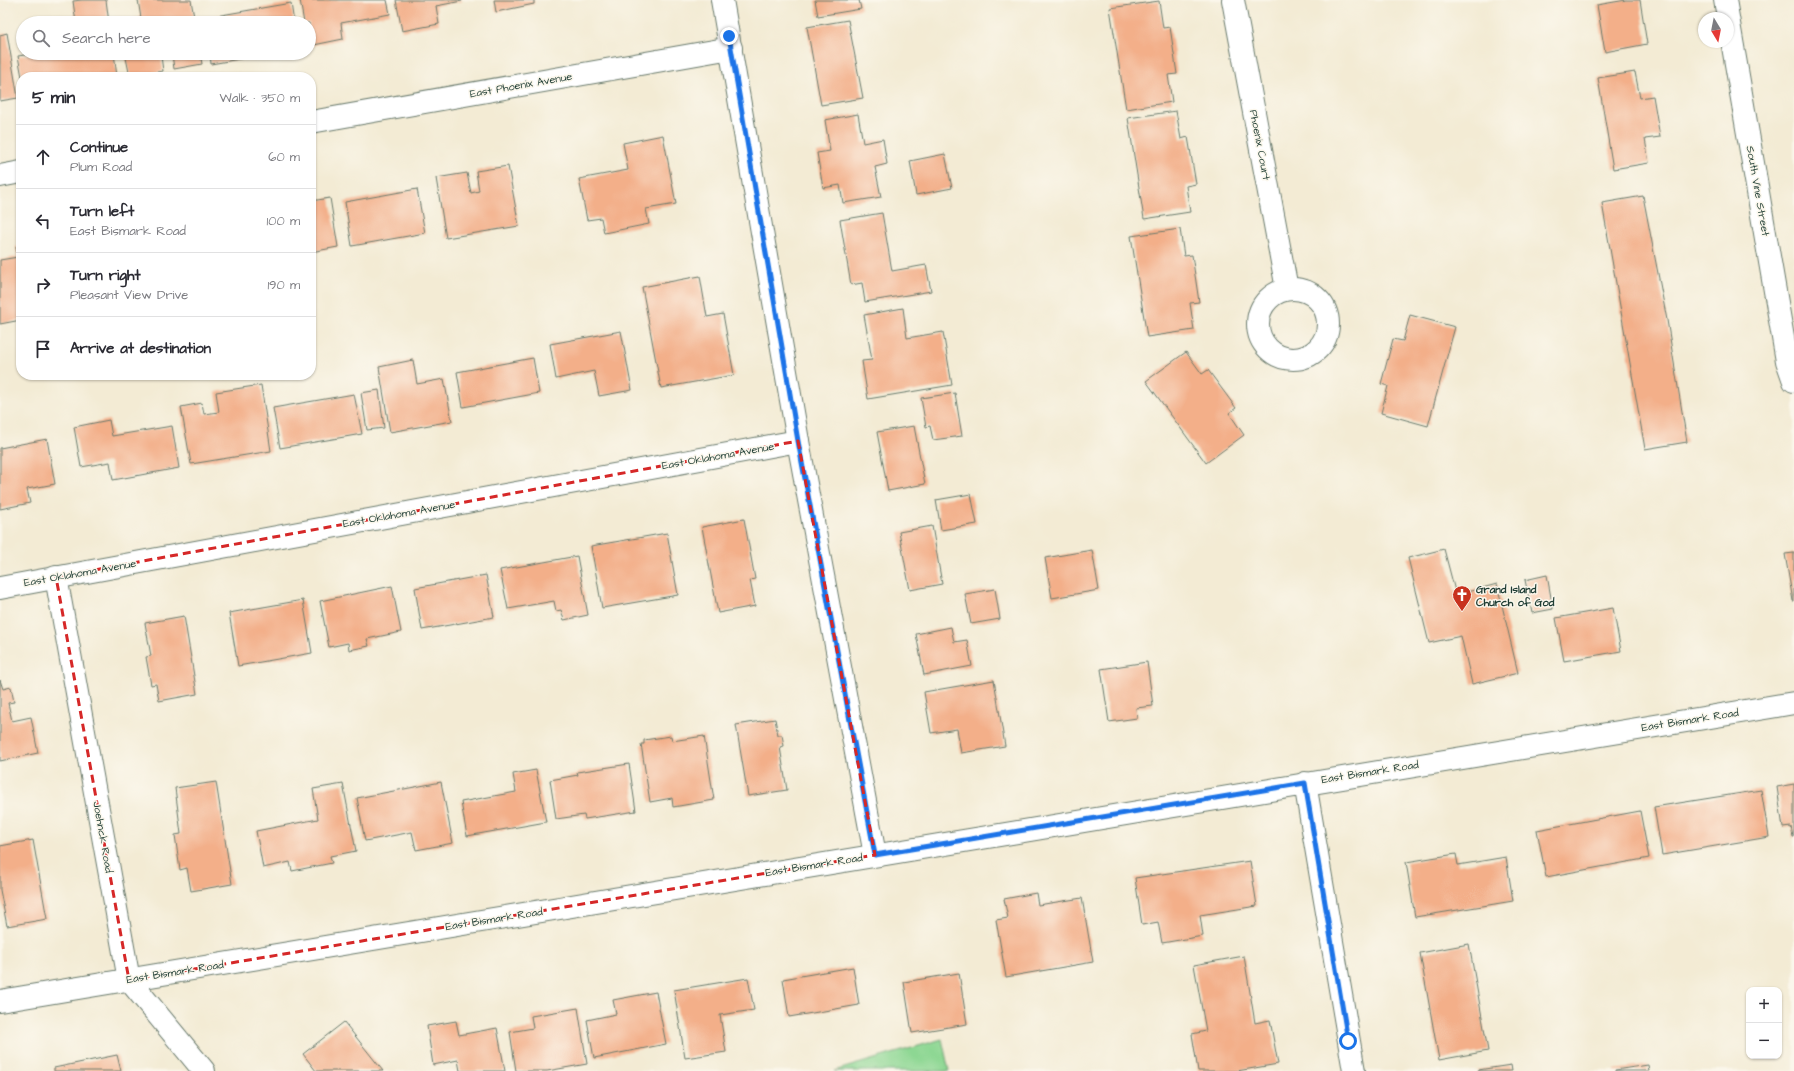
<!DOCTYPE html>
<html lang="en">
<head>
<meta charset="utf-8">
<style>
	body { margin:0; font-family:"Architects Daughter",sans-serif; background:#f7f7f7; color:#2b2b33 }
	.controls { position:absolute; right:12px; bottom:12px; display:grid; overflow:hidden; border-radius:8px; box-shadow:0 1px 3px #0004 }
	.controls button { width:36px; height:36px; display:grid; place-items:center; padding:0; border:0; border-bottom:1px solid #e1e1e2; background:#fff; color:#2b2b33; font:20px sans-serif }
	.compass { position:absolute; left:1698px; top:12px; width:36px; height:36px; border-radius:50%; background:#fff; box-shadow:0 1px 3px #0004; rotate:170deg }
	.stop { position:absolute; width:12px; height:12px; margin:-9px; border:3px solid #1a73e8; border-radius:50%; background:#fff }
	.stop.end { background:#1a73e8; border-color:#fff; box-shadow:0 1px 4px #0008 }
	.list { margin:0; padding:0; list-style:none }
	h2 { display:flex; justify-content:space-between; align-items:center; height:52px; margin:0; padding:0 16px; font-size:17px }
	h2 small { font-size:13px; font-weight:400; color:#7c7c81 }
	.list li { display:grid; grid-template-columns:26px 1fr auto; gap:12px; align-items:center; box-sizing:border-box; height:64px; padding:0 16px; border-top:1px solid #e1e1e2 }
	.list b { display:block; font-size:15px; white-space:nowrap }
	.list p { margin:0; font-size:13px; white-space:nowrap; color:#7c7c81 }
	.list em { font-size:13px; font-style:normal; color:#7c7c81 }
	.icon { flex:none; width:22px; height:22px; fill:none; stroke:currentColor; stroke-width:2; stroke-linecap:round; stroke-linejoin:round }
	.map { position:relative; flex:none; width:1794px; height:1071px; overflow:hidden }
	.search { position:absolute; background:#fff; box-shadow:0 1px 3px #0004; left:16px; top:16px; width:300px; height:44px; display:flex; align-items:center; gap:10px; box-sizing:border-box; padding:0 14px; border-radius:22px; color:#7c7c81; font-size:15px }
	.panel { position:absolute; background:#fff; box-shadow:0 1px 3px #0004; left:16px; top:72px; width:300px; height:308px; border-radius:16px }
	.map>svg:first-child { display:block }
</style>
</head>
<body>
<div class="map">
<svg width="1794" height="1071" viewBox="0 0 1794 1071">
	<rect width="100%" height="100%" fill="#fbf7ec"/>
	<filter id="ink" filterUnits="userSpaceOnUse"><feTurbulence type="fractalNoise" baseFrequency=".025" numOctaves="2"/><feDisplacementMap in="SourceGraphic" scale="8" xChannelSelector="R" yChannelSelector="G"/><feConvolveMatrix kernelMatrix="1 2 1 2 8 2 1 2 1" color-interpolation-filters="sRGB"/></filter>
	<filter id="wash" filterUnits="userSpaceOnUse"><feTurbulence type="fractalNoise" baseFrequency=".012" numOctaves="4" result="noise"/><feDisplacementMap in="SourceGraphic" scale="16" xChannelSelector="R" yChannelSelector="G"/><feGaussianBlur stdDeviation="0.9" result="paint"/><feColorMatrix in="noise" values="0 0 0 0 0 0 0 0 0 0 0 0 0 0 0 0 0 1.4 0 .05"/><feComposite in="paint" operator="in"/></filter>
	<g filter="url(#wash)">
		<rect width="100%" height="100%" fill="#f3ebd4"/>
		<polygon fill="#8dd793" stroke="#568a64" points="942,1039 949,1071 834,1071"/>
		<g id="blocks">
			<g fill="#f3af89">
				<polygon points="82,0 106,0 109,23 76,23 73,1"/>
				<polygon points="138,0 191,0 195,23 120,23 120,21 141,18"/>
				<polygon points="300,0 387,0 390,14 341,23 343,39 309,46 309,23 304,23"/>
				<polygon points="396,0 462,0 462,1 436,6 439,24 402,31"/>
				<polygon points="494,0 534,0 534,4 496,12"/>
				<polygon points="815,0 859,0 861,9 818,16"/>
				<polygon points="1626,0 1640,0 1647,44 1605,52 1597,5"/>
				<polygon points="1159,1 1163,28 1170,27 1177,74 1168,75 1172,102 1126,109 1110,8"/>
				<polygon points="291,3 294,23 205,23 204,18"/>
				<polygon points="848,20 863,98 821,105 807,27"/>
				<polygon points="7,33 18,98 0,101 0,35"/>
				<polygon points="38,53 114,53 117,77 22,77 18,56"/>
				<polygon points="125,53 200,53 202,64 174,69 172,54 161,56 163,71 130,77"/>
				<polygon points="210,53 250,53 251,57 211,64"/>
				<polygon points="1635,72 1640,98 1653,96 1660,137 1645,139 1649,163 1613,169 1598,78"/>
				<polygon points="1176,111 1181,139 1188,137 1196,184 1186,186 1190,212 1144,219 1128,118"/>
				<polygon points="858,114 863,143 883,139 887,164 875,167 881,197 843,203 840,185 823,188 817,153 830,151 825,120"/>
				<polygon points="663,135 676,204 646,209 649,224 604,233 601,218 587,220 579,179 628,170 623,143"/>
				<polygon points="945,154 952,188 916,195 910,161"/>
				<polygon points="508,166 519,226 446,238 436,178 467,173 471,193 479,191 476,171"/>
				<polygon points="417,189 425,233 352,246 345,202"/>
				<polygon points="1643,196 1667,320 1687,442 1645,449 1602,203"/>
				<polygon points="330,198 338,247 311,252 311,201"/>
				<polygon points="882,213 892,271 926,265 931,291 865,302 862,283 851,285 840,220"/>
				<polygon points="1180,229 1184,256 1192,255 1199,302 1190,303 1194,330 1147,337 1131,236"/>
				<polygon points="21,246 21,320 0,324 0,260 18,257 16,247"/>
				<polygon points="700,276 707,317 723,314 734,375 661,388 642,287"/>
				<polygon points="903,308 907,338 943,332 952,385 868,399 862,361 872,360 864,315"/>
				<polygon points="1410,315 1455,327 1428,426 1381,413 1388,386 1381,384 1393,339 1403,341"/>
				<polygon points="621,331 632,390 599,396 594,371 556,379 550,344"/>
				<polygon points="1186,352 1202,374 1208,370 1236,408 1229,413 1244,435 1206,463 1146,381"/>
				<polygon points="533,358 539,393 463,407 457,372"/>
				<polygon points="413,360 417,384 444,379 452,421 390,432 379,367"/>
				<polygon points="261,385 271,451 191,464 181,407 202,403 204,414 219,412 216,392"/>
				<polygon points="379,390 384,428 367,430 361,393"/>
				<polygon points="955,393 962,436 933,440 930,426 926,427 921,398"/>
				<polygon points="354,394 362,434 280,448 273,408"/>
				<polygon points="109,420 112,436 172,426 179,468 113,480 110,462 81,467 74,427"/>
				<polygon points="914,426 925,484 888,491 877,432"/>
				<polygon points="47,439 55,484 27,489 30,503 0,509 0,448"/>
				<polygon points="971,494 977,524 941,530 936,500"/>
				<polygon points="744,519 755,579 750,580 755,606 718,613 702,527"/>
				<polygon points="932,526 942,584 910,590 899,532"/>
				<polygon points="667,533 678,595 602,608 591,546"/>
				<polygon points="1444,549 1456,595 1497,584 1518,673 1472,684 1461,636 1429,643 1408,558"/>
				<polygon points="1092,550 1099,590 1052,598 1045,558"/>
				<polygon points="1794,553 1794,601 1793,601 1785,554"/>
				<polygon points="577,556 588,615 564,620 561,610 556,611 554,601 508,609 500,570"/>
				<polygon points="486,575 494,617 422,630 415,588"/>
				<polygon points="1547,575 1553,609 1532,613 1525,580"/>
				<polygon points="392,586 401,632 367,639 369,646 349,650 348,643 329,647 320,601"/>
				<polygon points="995,589 1000,619 971,624 965,594"/>
				<polygon points="303,600 312,653 238,666 229,613"/>
				<polygon points="1613,608 1621,651 1564,661 1556,618"/>
				<polygon points="184,616 197,694 159,701 156,684 151,685 146,657 151,656 145,623"/>
				<polygon points="951,627 954,642 967,640 972,666 924,675 916,634"/>
				<polygon points="1147,662 1153,706 1136,708 1137,718 1109,722 1101,669"/>
				<polygon points="0,680 3,689 11,687 14,702 8,703 12,721 31,717 38,753 0,761"/>
				<polygon points="994,680 1005,746 961,753 957,729 931,733 924,692"/>
				<polygon points="775,719 778,735 782,735 784,746 780,747 787,790 748,796 736,725"/>
				<polygon points="671,736 672,741 704,736 714,800 673,807 672,798 650,802 641,744 644,744 644,740"/>
				<polygon points="629,764 636,811 585,819 584,815 556,819 550,780 578,775 577,772"/>
				<polygon points="536,770 546,822 467,836 461,802 516,792 513,774"/>
				<polygon points="216,782 232,884 191,891 187,868 180,870 175,835 181,834 175,788"/>
				<polygon points="441,782 453,843 416,850 412,832 365,841 357,798"/>
				<polygon points="343,784 356,851 330,856 332,863 292,871 290,862 263,868 256,831 318,819 313,789"/>
				<polygon points="1794,784 1794,837 1793,837 1791,827 1783,828 1777,787"/>
				<polygon points="1761,790 1769,837 1662,855 1654,807"/>
				<polygon points="1640,811 1649,858 1546,877 1537,830"/>
				<polygon points="33,840 47,919 7,926 0,890 0,846"/>
				<polygon points="1456,854 1458,865 1506,857 1513,901 1415,917 1406,862"/>
				<polygon points="1250,861 1257,906 1200,915 1203,936 1162,943 1158,922 1142,925 1135,878"/>
				<polygon points="1036,893 1038,905 1082,898 1093,962 1006,977 996,920 1008,918 1004,899"/>
				<polygon points="1469,944 1488,1051 1439,1060 1420,953"/>
				<polygon points="1244,956 1255,1023 1270,1020 1278,1064 1237,1071 1198,1071 1192,1034 1206,1031 1194,965"/>
				<polygon points="853,967 859,1005 789,1017 783,979"/>
				<polygon points="959,973 967,1024 912,1033 904,982"/>
				<polygon points="748,978 754,1010 720,1015 726,1052 685,1058 674,990"/>
				<polygon points="656,992 666,1044 594,1058 587,1020 616,1014 613,1000"/>
				<polygon points="578,1008 587,1064 547,1071 516,1071 510,1032 533,1028 531,1016"/>
				<polygon points="456,1021 459,1035 497,1028 505,1071 460,1071 458,1060 433,1065 427,1026"/>
				<polygon points="344,1022 383,1071 316,1071 303,1054"/>
				<polygon points="117,1055 121,1071 54,1071 54,1068"/>
				<polygon points="1511,1065 1512,1071 1478,1071 1478,1070"/>
				<polygon points="1648,1065 1649,1071 1615,1071 1615,1070"/>
			</g>
		</g>
	</g>
	<g filter="url(#ink)">
		<use href="#blocks" fill-opacity="0" stroke="#697a6c" stroke-width="1"/>
		<g fill="none" stroke-linecap="round" stroke-linejoin="round">
			<g stroke="#697a6c" stroke-width="24">
				<g id="street">
					<polyline points="722,0 798,441 875,855"/>
					<polyline points="1233,0 1287,289"/>
					<polyline points="311,122 731,48"/>
					<polyline points="0,176 21,172"/>
					<circle cx="1293" cy="324" r="35"/>
					<polyline points="56,577 129,980 204,1071"/>
					<polyline points="0,588 798,441"/>
					<polyline points="1305,783 1354,1071"/>
				</g>
			</g>
			<g stroke="#697a6c" stroke-width="24">
				<g id="secondary">
					<polyline points="1725,0 1787,361 1794,381"/>
					<polyline points="0,1001 1794,703"/>
				</g>
			</g>
			<use href="#street" stroke="#fff" stroke-width="22"/>
			<use href="#secondary" stroke="#fff" stroke-width="22"/>
		</g>
	</g>
	<g fill="none" stroke-linecap="round" stroke-linejoin="round" filter="url(#ink)">
		<polyline stroke="#1a73e8" stroke-width="5" points="729,36 798,441 875,855 1305,783 1348,1041"/>
	</g>
	<path fill="none" stroke="#d62828" stroke-width="3" stroke-dasharray="8 5" stroke-linejoin="round" d="M 798,441 L 875,855 L 129,980 L 56,577 Z"/>
	<defs>
		<g id="church-pin" transform="scale(1)"><path d="M0 17L-7.5 6A9.5 9.5 0 1 1 7.5 6Z" fill="#c8321e" stroke="#fbf7ec"/><path d="M-1.2-6h2.4v3.5h3.3v2.4h-3.3V6h-2.4V-.1h-3.3v-2.4h3.3Z" fill="#fff"/></g>
	</defs>
	<g fill-rule="evenodd">
		<use href="#church-pin" x="1462" y="595"/>
	</g>
	<g text-anchor="middle" dominant-baseline="central" stroke-width="3" stroke-linejoin="round" paint-order="stroke">
		<g font-size="11" fill="#1f3d34" stroke="#fbf7ec">
			<text transform="translate(521 85) rotate(-10)">East Phoenix Avenue</text>
			<text transform="translate(1260 145) rotate(79)">Phoenix Court</text>
			<text transform="translate(1758 191) rotate(80)">South Vine Street</text>
			<text transform="translate(718 456) rotate(-10)">East Oklahoma Avenue</text>
			<text transform="translate(399 514) rotate(-10)">East Oklahoma Avenue</text>
			<text transform="translate(80 573) rotate(-10)">East Oklahoma Avenue</text>
			<text transform="translate(1690 720) rotate(-9)">East Bismark Road</text>
			<text transform="translate(1370 772) rotate(-9)">East Bismark Road</text>
			<text transform="translate(103 837) rotate(80)">Joehnck Road</text>
			<text transform="translate(814 865) rotate(-9)">East Bismark Road</text>
			<text transform="translate(494 919) rotate(-9)">East Bismark Road</text>
			<text transform="translate(175 972) rotate(-9)">East Bismark Road</text>
		</g>
		<g font-size="11" font-weight="bold" fill="#1f3d34" stroke="#fbf7ec" text-anchor="start">
			<text x="1476" y="589">Grand Island<tspan x="1476" dy="13">Church of God</tspan></text>
		</g>
	</g>
</svg>
<div class="controls">
<button>+</button>
<button>−</button>
</div>
<svg class="compass" viewBox="-18 -18 36 36"><path d="M0-13l5 13h-10z" fill="#e53935"/><path d="M0 13l5-13h-10z" fill="#7c7c81"/></svg>
<div class="stop" style="left:1348px;top:1041px"></div>
<div class="stop end" style="left:729px;top:36px"></div>
<div class="search"><svg class="icon" aria-label="search" viewBox="0 0 24 24"><circle cx="10" cy="10" r="6"/><path d="M15 15l6 6"/></svg>Search here</div>
<section class="panel">
<h2>5 min<small>Walk · 350 m</small></h2>
<ul class="list">
<li><svg class="icon" aria-label="ahead" viewBox="0 0 24 24"><path d="M12 20V5M6 11l6-6 6 6"/></svg><div><b>Continue</b><p>Plum Road</p></div><em>60 m</em></li>
<li><svg class="icon" aria-label="left" viewBox="0 0 24 24"><path d="M17 20v-9H6M10 6l-5 5 5 5"/></svg><div><b>Turn left</b><p>East Bismark Road</p></div><em>100 m</em></li>
<li><svg class="icon" aria-label="right" viewBox="0 0 24 24"><path d="M7 20v-9h11M14 6l5 5-5 5"/></svg><div><b>Turn right</b><p>Pleasant View Drive</p></div><em>190 m</em></li>
<li><svg class="icon" aria-label="arrive" viewBox="0 0 24 24"><path d="M6 21V4h12l-3 4 3 4H6"/></svg><div><b>Arrive at destination</b></div></li>
</ul>
</section>
</div>
</body>
</html>
